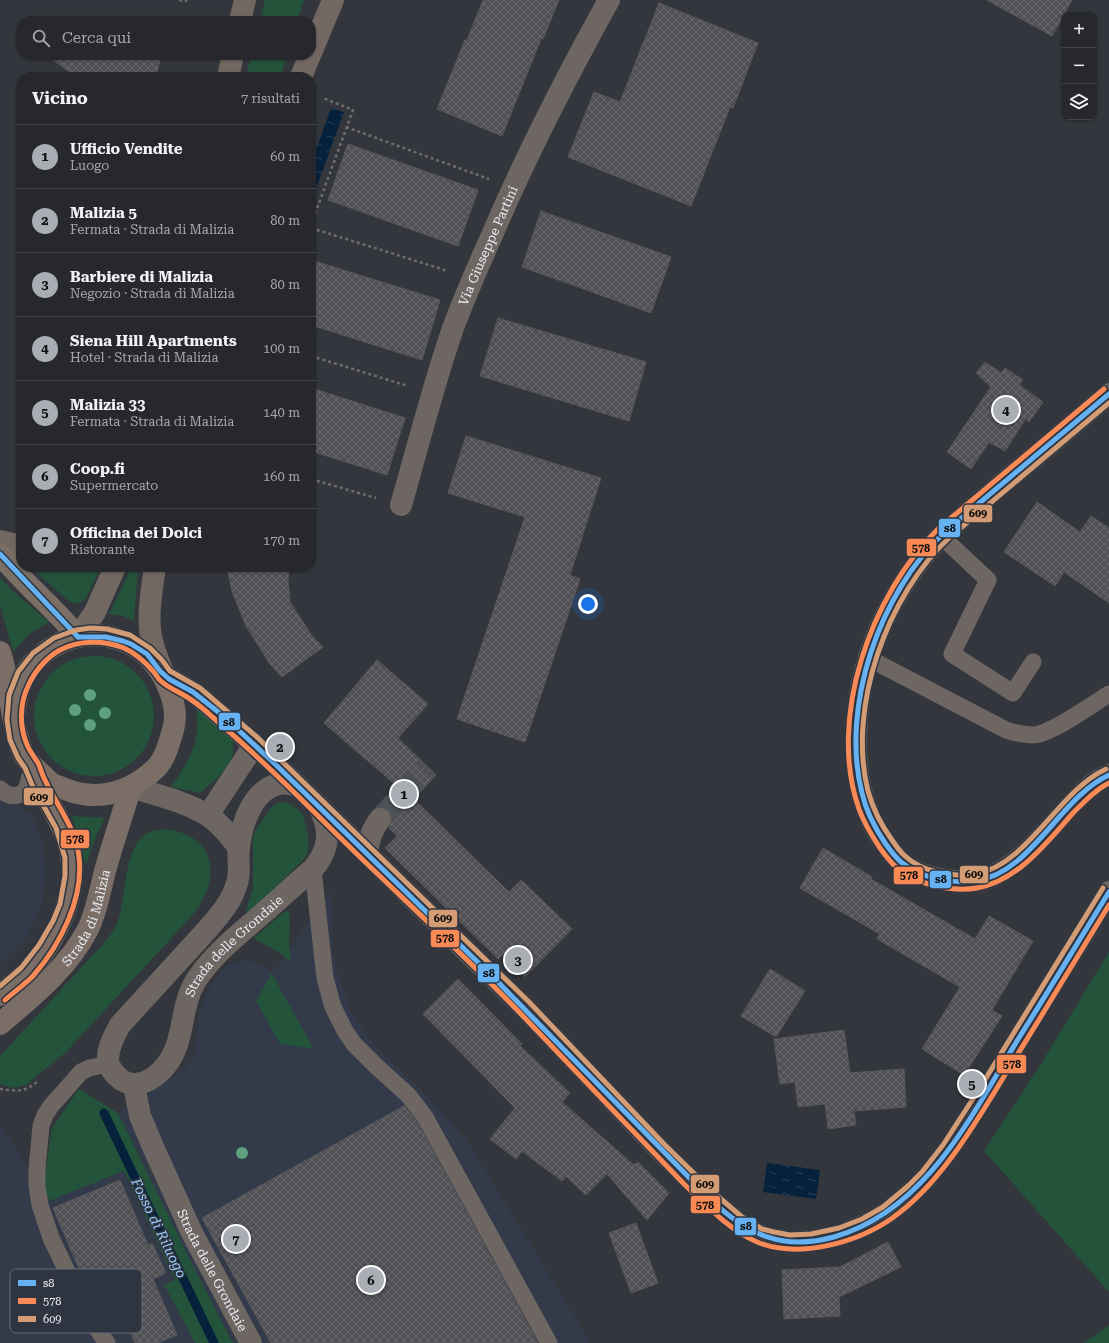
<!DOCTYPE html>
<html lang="it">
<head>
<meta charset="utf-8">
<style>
	body { margin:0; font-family:"Roboto Serif",serif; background:#2e3035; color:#f1f3f6 }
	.controls { position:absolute; right:12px; top:12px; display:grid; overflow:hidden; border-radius:8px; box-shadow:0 1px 3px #0004 }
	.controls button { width:36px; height:36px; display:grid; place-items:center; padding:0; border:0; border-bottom:1px solid #424449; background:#26282d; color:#f1f3f6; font:20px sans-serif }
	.you { position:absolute; left:588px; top:604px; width:14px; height:14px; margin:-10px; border:3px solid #fff; border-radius:50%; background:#1a73e8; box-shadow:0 0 0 6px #1a73e833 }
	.badge { display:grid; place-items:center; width:26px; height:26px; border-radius:50%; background:#a9adb4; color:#111; font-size:13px; font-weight:700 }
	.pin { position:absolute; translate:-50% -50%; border:2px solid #fff; box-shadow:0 1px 4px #0006 }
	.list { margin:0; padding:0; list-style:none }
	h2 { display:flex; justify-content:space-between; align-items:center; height:52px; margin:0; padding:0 16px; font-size:17px }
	h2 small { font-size:13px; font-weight:400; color:#a4a6aa }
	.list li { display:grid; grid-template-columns:26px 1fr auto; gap:12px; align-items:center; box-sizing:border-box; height:64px; padding:0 16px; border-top:1px solid #424449 }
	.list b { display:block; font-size:15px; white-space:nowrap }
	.list p { margin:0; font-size:13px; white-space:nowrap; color:#a4a6aa }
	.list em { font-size:13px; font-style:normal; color:#a4a6aa }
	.icon { flex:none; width:22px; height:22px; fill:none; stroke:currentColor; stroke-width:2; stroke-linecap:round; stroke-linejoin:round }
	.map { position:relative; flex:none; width:1109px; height:1343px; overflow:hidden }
	.search { position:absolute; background:#26282d; box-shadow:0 1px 3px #0004; left:16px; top:16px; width:300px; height:44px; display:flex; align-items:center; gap:10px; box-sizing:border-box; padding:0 14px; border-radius:16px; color:#a4a6aa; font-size:15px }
	.panel { position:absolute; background:#26282d; box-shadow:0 1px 3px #0004; left:16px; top:72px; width:300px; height:500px; border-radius:16px }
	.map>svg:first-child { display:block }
</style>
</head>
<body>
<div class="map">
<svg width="1109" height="1343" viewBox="0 0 1109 1343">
	<defs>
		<pattern id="water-ripples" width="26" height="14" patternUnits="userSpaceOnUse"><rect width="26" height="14" fill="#05213b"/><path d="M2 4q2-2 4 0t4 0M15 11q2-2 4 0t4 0" fill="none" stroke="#294258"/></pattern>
		<pattern id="building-cross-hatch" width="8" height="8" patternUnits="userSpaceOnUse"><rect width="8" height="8" fill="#515054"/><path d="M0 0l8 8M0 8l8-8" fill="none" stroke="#6a6a6d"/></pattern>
	</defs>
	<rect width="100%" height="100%" fill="#33363c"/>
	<g fill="#333a4a">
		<polygon points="0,779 23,812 31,813 43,844 46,872 41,907 28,936 0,965"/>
		<polygon points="332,891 333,959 352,1014 375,1047 415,1084 466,1139 591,1343 233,1343 194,1268 118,1113 185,1069 195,1053 198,1017 205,997 213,982 223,968 232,963 242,961 252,961 264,966 272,973"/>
		<polygon points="0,1124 49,1201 124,1171 175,1280 165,1284 195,1343 0,1343"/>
	</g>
	<g fill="#23533b">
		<polygon points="265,0 304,0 297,21 260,21"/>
		<polygon points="251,55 287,55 280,77 246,77"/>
		<polygon points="30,567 101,567 85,600 75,604 70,602"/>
		<polygon points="132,567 140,567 137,580 134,621 123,616 109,614"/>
		<polygon points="0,578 13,591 49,622 28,635 13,652 0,604"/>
		<circle cx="94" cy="716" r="60"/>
		<path d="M 196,707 L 232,739 C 233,745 234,752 232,758 C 227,772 211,783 200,793 L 171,787 C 183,769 196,751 197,729 C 198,722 196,714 196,707 Z"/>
		<path d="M 283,802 C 290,803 297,807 301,813 C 306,821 311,844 307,853 C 306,856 304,859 302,861 L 249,913 L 246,911 L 253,887 L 253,839 L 255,831 L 271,808 L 277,803 Z"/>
		<polygon points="72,816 105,818 96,836 86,865"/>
		<path d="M 165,829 C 200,833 219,856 207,891 C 203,902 196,910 189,919 L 66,1052 L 26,1085 L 14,1088 L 0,1084 L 0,1056 L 103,944 C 110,936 116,928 119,918 C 127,893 123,841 152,831 C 156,830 161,830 165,829 Z"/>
		<polygon points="288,911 290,915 289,942 291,962 278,952 254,938 284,912"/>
		<polygon points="1109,952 1109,1292 984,1151 1039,1067"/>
		<polygon points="272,973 272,974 314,1049 280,1044 256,1001"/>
		<polygon points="79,1089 118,1113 194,1268 233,1343 195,1343 164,1284 175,1280 124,1171 49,1201 43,1187 52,1128"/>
		<polygon points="1109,1325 1109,1343 1084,1343"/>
	</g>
	<g fill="url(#water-ripples)">
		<polygon points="331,108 344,112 311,202 311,164"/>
		<polygon points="767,1163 820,1170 816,1199 763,1192"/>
	</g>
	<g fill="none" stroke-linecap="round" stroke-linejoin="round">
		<polyline stroke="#05213b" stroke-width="9" points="104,1113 214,1343"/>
	</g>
	<g fill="url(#building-cross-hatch)" stroke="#58585c">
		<polygon points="483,0 559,0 543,39 541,39 502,136 437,109 465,40 467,40"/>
		<polygon points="987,0 1072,0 1052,36"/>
		<polygon points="659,3 758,43 733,108 730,107 691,206 568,157 594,92 620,102"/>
		<polygon points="46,55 161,55 156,77 77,77"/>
		<polygon points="348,144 478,190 458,246 328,200"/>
		<polygon points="541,211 671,257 651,313 522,267"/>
		<polygon points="311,260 440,300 422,360 311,325"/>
		<polygon points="498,318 646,362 629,421 480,376"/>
		<polygon points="985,362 1001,373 1005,368 1023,380 1019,385 1043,402 1029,422 1026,418 1005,451 989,442 971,469 947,452 991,387 976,373"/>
		<polygon points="311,388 405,418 387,475 311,451"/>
		<polygon points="466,436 601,478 570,575 580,579 525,742 457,719 525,517 448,493"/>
		<polygon points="1037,502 1080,532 1091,516 1109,528 1109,603 1064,572 1055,586 1004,552"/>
		<polygon points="227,567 289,567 288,580 290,602 312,636 323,647 282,677 270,664 246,626 232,591"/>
		<polygon points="377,660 428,704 398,738 436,775 414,799 509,892 521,880 572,929 525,977 502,955 498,959 385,848 397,836 389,828 392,821 391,813 387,809 382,807 377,807 397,786 324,723"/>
		<polygon points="823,848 872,877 871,879 975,939 989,916 1033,941 992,1010 1002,1016 964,1075 922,1049 960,987 877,939 880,934 800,888"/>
		<polygon points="770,969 805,991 776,1037 741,1016"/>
		<polygon points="458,979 522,1044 520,1046 570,1093 562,1102 634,1165 638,1162 669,1193 647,1220 607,1174 586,1195 566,1176 562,1181 522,1151 516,1159 490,1139 515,1108 423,1014"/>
		<polygon points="844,1030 850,1073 904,1069 906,1107 854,1111 856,1125 828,1129 825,1104 798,1107 795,1082 780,1084 774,1039"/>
		<polygon points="404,1106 417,1122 538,1343 271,1343 202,1218"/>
		<polygon points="120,1180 148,1245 152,1243 166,1273 153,1279 177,1335 158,1343 135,1343 127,1324 111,1331 98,1313 53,1208"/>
		<polygon points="636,1223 658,1283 631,1293 609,1233"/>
		<polygon points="888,1242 901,1267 839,1297 840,1316 784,1319 782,1270 840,1267"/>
	</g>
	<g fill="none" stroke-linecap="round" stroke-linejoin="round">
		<polyline stroke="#4e5158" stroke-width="22" stroke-dasharray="22 11" stroke-linecap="butt" points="380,819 426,768"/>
		<g stroke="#706c6a" stroke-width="2.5" stroke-dasharray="3 3" stroke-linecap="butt">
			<polyline points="179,0 186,1 187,0"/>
			<polyline points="346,127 489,179"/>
			<polyline points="311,225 353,110 323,98"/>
			<polyline points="311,228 448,271"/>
			<polyline points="311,356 408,386"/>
			<polyline points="311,479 376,498"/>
			<path d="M 0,1089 C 17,1091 24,1093 38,1081"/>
		</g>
		<g stroke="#6e6662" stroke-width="17">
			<polyline points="941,536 988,580 952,654 1013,693 1033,662"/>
			<path d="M 868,658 L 1006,730 C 1015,733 1024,735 1033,735 C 1050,735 1093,704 1109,694"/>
			<path d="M 0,789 C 9,798 24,799 28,784 C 30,778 31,771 31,765"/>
			<polyline points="313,869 325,978 333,1007 345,1031 354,1044 376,1066 408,1095 425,1117 549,1343"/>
			<polyline points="107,1343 89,1317 51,1238 40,1205 37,1186 37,1169 41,1126 45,1115 51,1106 81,1072 89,1068 109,1064"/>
		</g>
		<g stroke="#6e6662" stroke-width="22">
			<path d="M 1109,394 C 1076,422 1043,450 1010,477 C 994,491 978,504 962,518 C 955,524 947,530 940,537 C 889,591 857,663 856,737 C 855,775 862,813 886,844 C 890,850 896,858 902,863 C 921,879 962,886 985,879 C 1021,867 1048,829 1073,803 C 1084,792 1094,781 1109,775"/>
			<path id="s1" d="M 401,505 C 418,446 433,386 453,328 C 465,296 479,264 493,233 C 527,153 567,76 609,0"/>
			<polyline points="165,676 196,694 269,758 525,1008 659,1149 709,1198 738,1223 759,1235 772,1239 790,1242 812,1241 841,1235 865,1225 887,1213 913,1191 927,1177 949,1149 984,1095 1109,892"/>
			<path id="s2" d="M 297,786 C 291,784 285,783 279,784 C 252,790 242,824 239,847 C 237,859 241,871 237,883 C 232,902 218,917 206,931 L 120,1025 C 114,1036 105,1052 109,1065 C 111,1069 114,1074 118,1077 C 131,1090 149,1083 161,1071 C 187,1045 178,1011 195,982 C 210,958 233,939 254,921 C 274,904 293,886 313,869 C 330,849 331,829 319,807"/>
			<path d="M 131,787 C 156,795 184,801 207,815 C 220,823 230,836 239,848"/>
			<polyline points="208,815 247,756 253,743"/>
			<path d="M 367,854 C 369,839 371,831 380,819"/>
			<path id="s3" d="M 134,1085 L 140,1116 L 154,1149 L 192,1233 L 251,1343"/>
		</g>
		<g stroke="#726761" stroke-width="22">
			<polyline points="240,21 245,0"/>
			<polyline points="311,53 333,0"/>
			<polyline points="228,77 233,55"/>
			<polyline points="301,77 310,55"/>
			<polyline points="0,541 21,546"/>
			<path d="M 155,567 C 152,589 147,614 151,636 C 153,649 159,662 164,675"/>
			<polyline points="78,637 95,612 115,567"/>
		</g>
		<g stroke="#7a6e66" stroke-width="22">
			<path d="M 0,554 C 24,584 54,607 78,637"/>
			<path d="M 0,652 C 7,673 9,696 13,717 C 16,730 18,743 24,755 C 28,762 34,767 40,773 C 44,776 47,780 51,783 C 55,786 61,787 65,789 C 97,802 129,793 154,770 C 165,760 169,744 173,730 C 177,717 174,701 169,689 C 151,639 92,619 48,650 C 39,657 29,666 24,676 C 17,690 15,705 14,720"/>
			<path d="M 0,995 C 10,986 21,978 30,969 C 58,938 81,888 69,846 C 62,819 44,797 34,772"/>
			<path id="s4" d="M 0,1024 C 33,996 68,968 88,929 C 97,911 100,890 105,871 C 113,843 122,815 131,787"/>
		</g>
		<g stroke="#2f3540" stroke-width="8">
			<g id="bus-1">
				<path d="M 1109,394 L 945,532 C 880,591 840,707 862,793 C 866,811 875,828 885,843 C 890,850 895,857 901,862 C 920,878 951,884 975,881 C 1031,874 1060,797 1109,775"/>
				<polyline points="0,554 78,637"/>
				<path d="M 78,637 L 106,637 L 123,641 L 131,644 L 147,654 L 160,671 L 169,679 L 193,692 L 222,715 L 273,762 L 497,981 L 711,1200 C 748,1235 783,1251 834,1237 C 926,1211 971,1116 1017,1041 C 1048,992 1078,942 1109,892"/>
			</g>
		</g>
		<g stroke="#2f3540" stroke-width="8">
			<g id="bus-2">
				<path d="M 1104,389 L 938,529 C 871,594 827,719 859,809 C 864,823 872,836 880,848 C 885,855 890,862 896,867 C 917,885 951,892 977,888 C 1018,881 1047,842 1073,813 C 1084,802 1095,790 1109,783"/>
				<path d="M 5,1000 C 14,992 24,985 33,976 C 60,945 84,899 79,857 C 76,828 57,806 45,780 C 42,775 41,769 38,763 C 35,758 31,753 28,747 C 19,727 19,704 29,684 C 35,671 47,657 60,650 C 79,640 104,640 124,648 C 135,653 145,662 153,671 C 161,681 156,678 166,685 C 173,690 182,693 190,699 C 203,707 214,719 226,729 C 273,769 316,815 361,858 C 415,910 470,961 522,1015 C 550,1044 578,1074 606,1103 C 632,1130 658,1157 684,1184 C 706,1205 729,1230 757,1242 C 798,1259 856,1243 891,1219 C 942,1184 979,1117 1011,1065 C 1044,1012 1076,959 1109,905"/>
			</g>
		</g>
		<g stroke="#2f3540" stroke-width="8">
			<g id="bus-3">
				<path d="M 1106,769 C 1058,791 1029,864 976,874 C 954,878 922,872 905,856 C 900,852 896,846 892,840 C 881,825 873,809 868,791 C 847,707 887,595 950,537 L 1109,403"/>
				<polyline points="0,986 21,968 39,945 53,921 60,904 65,876 65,858 56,828 33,787 25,768 18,758 10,740 7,720 9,695 18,672 33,653 54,638 76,630 91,628 107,629 130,635 150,648 162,660 170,671 200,688 258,738 530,1003 664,1144 714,1193 742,1217 762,1229 774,1232 790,1235 811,1234 839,1228 862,1219 883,1207 908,1186 922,1172 943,1145 978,1091 1103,888"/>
			</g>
		</g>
		<use href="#bus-1" stroke="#66b1f2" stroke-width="5"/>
		<use href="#bus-2" stroke="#f98a56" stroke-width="5"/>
		<use href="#bus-3" stroke="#d39c74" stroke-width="5"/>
	</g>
	<g fill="#5fa07f">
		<circle cx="90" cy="695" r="6"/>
		<circle cx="75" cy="710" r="6"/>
		<circle cx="105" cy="713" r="6"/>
		<circle cx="90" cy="725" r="6"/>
		<circle cx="242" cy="1153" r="6"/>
	</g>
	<g text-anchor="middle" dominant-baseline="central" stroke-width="3.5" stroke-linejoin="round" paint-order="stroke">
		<g font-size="13" fill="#e9edf4" stroke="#2f3540">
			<text stroke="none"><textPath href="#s1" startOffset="274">Via Giuseppe Partini</textPath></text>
			<text stroke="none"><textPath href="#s4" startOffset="140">Strada di Malizia</textPath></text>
			<text stroke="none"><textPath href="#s2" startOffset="574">Strada delle Grondaie</textPath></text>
			<text stroke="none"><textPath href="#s3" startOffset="202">Strada delle Grondaie</textPath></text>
		</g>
		<g font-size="14" font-style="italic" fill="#99ccfa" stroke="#2f3540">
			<text transform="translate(159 1228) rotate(64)">Fosso di Riluogo</text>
		</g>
	</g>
	<rect x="10" y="1269" width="132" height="64" rx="6" fill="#2f3540" stroke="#676c76" stroke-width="1"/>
	<rect x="18" y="1280" width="18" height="6" fill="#66b1f2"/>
	<rect x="18" y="1298" width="18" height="6" fill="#f98a56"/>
	<rect x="18" y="1316" width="18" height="6" fill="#d39c74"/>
	<g font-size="11" fill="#e9edf4">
		<text x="43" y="1287">s8</text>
		<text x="43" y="1305">578</text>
		<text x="43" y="1323">609</text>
	</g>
	<g stroke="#2f3540" stroke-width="1.5">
		<rect x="963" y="504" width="30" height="19" rx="4" fill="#d39c74"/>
		<rect x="938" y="518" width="23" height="20" rx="4" fill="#66b1f2"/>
		<rect x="906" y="538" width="31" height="19" rx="4" fill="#f98a56"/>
		<rect x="218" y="712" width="23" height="19" rx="4" fill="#66b1f2"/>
		<rect x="23" y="787" width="31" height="19" rx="4" fill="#d39c74"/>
		<rect x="60" y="829" width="30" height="20" rx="4" fill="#f98a56"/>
		<rect x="959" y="865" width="30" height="19" rx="4" fill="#d39c74"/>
		<rect x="893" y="866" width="31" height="19" rx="4" fill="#f98a56"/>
		<rect x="929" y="870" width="23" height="19" rx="4" fill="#66b1f2"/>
		<rect x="428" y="909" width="30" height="19" rx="4" fill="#d39c74"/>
		<rect x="430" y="929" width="30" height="19" rx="4" fill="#f98a56"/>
		<rect x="477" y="963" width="23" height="20" rx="4" fill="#66b1f2"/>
		<rect x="996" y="1054" width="31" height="20" rx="4" fill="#f98a56"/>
		<rect x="690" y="1174" width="30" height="20" rx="4" fill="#d39c74"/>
		<rect x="690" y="1195" width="31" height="19" rx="4" fill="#f98a56"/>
		<rect x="734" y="1217" width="23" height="19" rx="4" fill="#66b1f2"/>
	</g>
	<g font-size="11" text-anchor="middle" font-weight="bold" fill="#111">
		<text x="978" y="517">609</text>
		<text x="950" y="532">s8</text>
		<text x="921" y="552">578</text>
		<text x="229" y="726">s8</text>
		<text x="39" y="801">609</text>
		<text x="75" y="843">578</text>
		<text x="974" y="878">609</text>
		<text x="909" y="879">578</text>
		<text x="941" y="883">s8</text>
		<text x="443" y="922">609</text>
		<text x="445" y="942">578</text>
		<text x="489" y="977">s8</text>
		<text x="1012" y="1068">578</text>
		<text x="705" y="1188">609</text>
		<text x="705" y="1209">578</text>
		<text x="746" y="1230">s8</text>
	</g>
</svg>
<div class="controls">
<button>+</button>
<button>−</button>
<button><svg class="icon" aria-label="layers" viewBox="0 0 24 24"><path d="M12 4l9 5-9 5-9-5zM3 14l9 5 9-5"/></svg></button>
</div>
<div class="you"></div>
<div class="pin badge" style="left:404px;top:794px">1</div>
<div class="pin badge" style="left:280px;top:747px">2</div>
<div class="pin badge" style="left:518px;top:960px">3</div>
<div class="pin badge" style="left:1006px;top:410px">4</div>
<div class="pin badge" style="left:972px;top:1084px">5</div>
<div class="pin badge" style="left:371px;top:1280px">6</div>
<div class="pin badge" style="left:236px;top:1239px">7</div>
<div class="search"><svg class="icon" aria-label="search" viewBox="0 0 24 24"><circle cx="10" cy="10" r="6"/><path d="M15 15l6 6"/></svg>Cerca qui</div>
<section class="panel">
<h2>Vicino<small>7 risultati</small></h2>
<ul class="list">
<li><span class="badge">1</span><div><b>Ufficio Vendite</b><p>Luogo</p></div><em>60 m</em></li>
<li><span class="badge">2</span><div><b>Malizia 5</b><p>Fermata · Strada di Malizia</p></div><em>80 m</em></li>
<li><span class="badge">3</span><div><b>Barbiere di Malizia</b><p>Negozio · Strada di Malizia</p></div><em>80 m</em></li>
<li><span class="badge">4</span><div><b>Siena Hill Apartments</b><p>Hotel · Strada di Malizia</p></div><em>100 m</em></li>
<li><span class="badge">5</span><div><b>Malizia 33</b><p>Fermata · Strada di Malizia</p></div><em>140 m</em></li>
<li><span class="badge">6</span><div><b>Coop.fi</b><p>Supermercato</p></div><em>160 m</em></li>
<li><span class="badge">7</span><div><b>Officina dei Dolci</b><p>Ristorante</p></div><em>170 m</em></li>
</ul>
</section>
</div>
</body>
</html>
